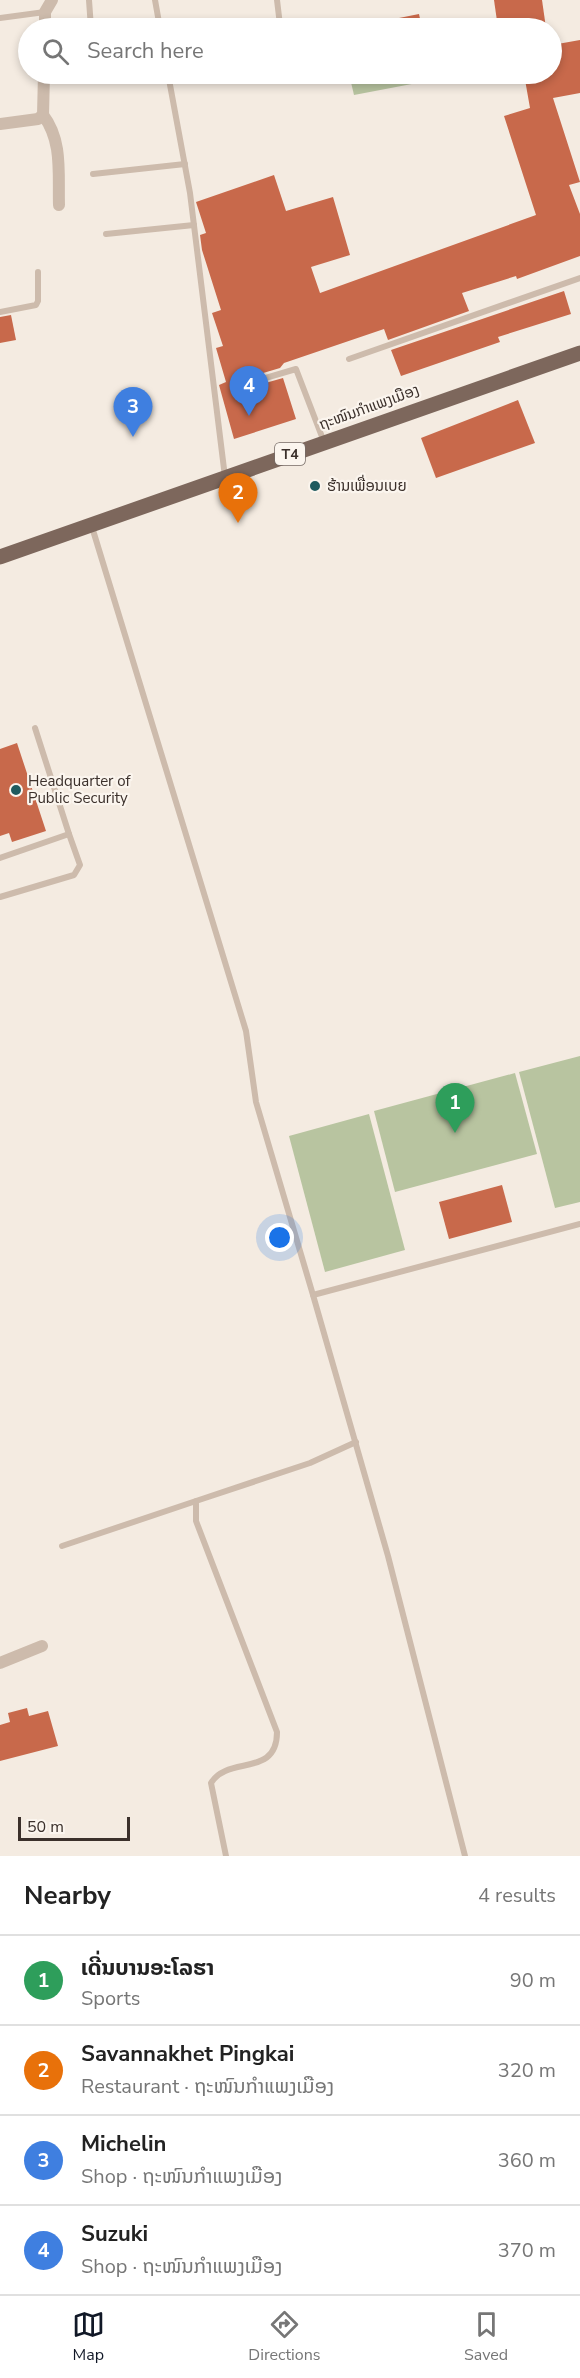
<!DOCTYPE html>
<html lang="en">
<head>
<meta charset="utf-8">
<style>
	body { margin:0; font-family:"Nunito Sans","Noto Sans Lao",sans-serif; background:#f2f2f2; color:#222 }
	.scale { position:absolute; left:18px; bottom:15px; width:112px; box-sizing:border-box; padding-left:6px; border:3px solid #3b302b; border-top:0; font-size:16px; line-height:21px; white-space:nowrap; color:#3b302b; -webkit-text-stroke:4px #fbf5ee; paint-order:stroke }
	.you { position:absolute; left:280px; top:1238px; width:21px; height:21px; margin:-15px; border:4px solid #fff; border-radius:50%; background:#1a73e8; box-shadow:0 0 0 9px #1a73e833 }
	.badge { display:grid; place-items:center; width:39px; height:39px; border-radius:50%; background:#111827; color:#fff; font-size:20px; font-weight:700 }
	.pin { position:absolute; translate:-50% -50px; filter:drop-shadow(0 2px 3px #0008) }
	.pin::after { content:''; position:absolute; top:32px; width:21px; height:18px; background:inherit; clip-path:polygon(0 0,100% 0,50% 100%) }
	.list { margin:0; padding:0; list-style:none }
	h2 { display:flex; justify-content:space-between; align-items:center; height:78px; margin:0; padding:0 24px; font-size:26px }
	h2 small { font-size:20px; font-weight:400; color:#767676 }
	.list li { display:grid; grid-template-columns:39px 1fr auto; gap:18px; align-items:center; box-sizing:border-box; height:90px; padding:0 24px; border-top:2px solid #e0e0e0 }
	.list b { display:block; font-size:22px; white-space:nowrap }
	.list p { margin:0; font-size:20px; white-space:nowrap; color:#767676 }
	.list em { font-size:20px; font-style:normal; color:#767676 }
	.icon { flex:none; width:33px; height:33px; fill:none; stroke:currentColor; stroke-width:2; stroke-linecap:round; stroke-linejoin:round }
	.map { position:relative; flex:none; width:580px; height:1856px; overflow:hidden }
	.search { position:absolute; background:#fff; box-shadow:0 3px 9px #0003; left:18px; right:18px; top:18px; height:66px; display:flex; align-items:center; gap:15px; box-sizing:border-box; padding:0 21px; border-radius:33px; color:#767676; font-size:22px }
	.sheet { height:438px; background:#fff }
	nav { display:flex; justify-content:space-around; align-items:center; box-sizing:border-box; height:84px; border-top:2px solid #e0e0e0; background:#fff; font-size:16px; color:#767676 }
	nav a { display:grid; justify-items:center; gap:3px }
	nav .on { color:#111827 }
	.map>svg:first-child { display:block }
</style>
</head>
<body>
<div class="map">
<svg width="580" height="1856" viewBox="0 0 580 1856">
	<rect width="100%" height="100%" fill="#f4ebe1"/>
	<g fill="#b8c4a0">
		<polygon points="349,74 415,74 417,83 354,95"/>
		<polygon points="580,1056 580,1202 555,1208 519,1072"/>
		<polygon points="515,1073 537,1154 395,1192 374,1111"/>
		<polygon points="369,1114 405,1250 325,1272 289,1136"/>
	</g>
	<g fill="#c8694b">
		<polygon points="494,0 542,0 546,28 498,28"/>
		<polygon points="419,14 422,28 374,28 374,23"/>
		<polygon points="580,40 580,93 553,98 580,182 569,185 580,214 580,256 517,279 516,276 462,293 469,311 388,340 384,329 284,363 280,368 250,377 247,383 251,387 283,378 296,419 234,439 219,385 226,382 216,348 223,346 212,313 221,310 202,250 200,235 206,233 196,202 274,175 286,211 333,197 350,255 311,267 320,293 536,215 504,116 530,108 524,74 552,74 552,45"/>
		<polygon points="564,291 571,314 498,337 500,342 401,376 391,350"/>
		<polygon points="11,315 16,340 0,343 0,317"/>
		<polygon points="518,400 535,443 436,478 421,438"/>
		<polygon points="17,743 46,831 12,842 9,833 0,836 0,749"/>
		<polygon points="502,1185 512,1222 449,1239 439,1202"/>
		<polygon points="27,1708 29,1716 48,1711 58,1746 0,1761 0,1725 10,1722 8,1713"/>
	</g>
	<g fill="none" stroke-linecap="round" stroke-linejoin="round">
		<g stroke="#cdbbac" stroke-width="6">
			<polyline points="89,0 91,28"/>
			<polyline points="155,0 160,28"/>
			<polyline points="277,0 280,25"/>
			<polyline points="0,18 45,12"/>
			<polyline points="168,74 190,193 225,477"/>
			<polyline points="93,174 185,164"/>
			<polyline points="106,234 194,225"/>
			<polyline points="0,312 36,305 38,301 38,272"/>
			<polyline points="349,359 580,278"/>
			<polyline points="252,382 296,369 324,442"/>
			<polyline points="92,527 246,1031 256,1102 313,1295 580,1224"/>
			<polyline points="0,858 69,834 35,728"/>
			<polyline points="0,897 74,875 80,865 69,834"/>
			<polyline points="313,1295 388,1556 465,1856"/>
			<polyline points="62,1546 196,1501"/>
			<path d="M 226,1856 L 211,1783 C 228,1755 277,1778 277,1732 L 196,1521 L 196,1501 L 310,1463 L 356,1442"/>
		</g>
		<g stroke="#cdbbac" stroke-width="12">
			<polyline points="45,28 45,12 52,0"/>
			<path d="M 43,115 C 63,141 58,174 59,205"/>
			<polyline points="0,124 38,119 43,115 44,74"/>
			<polyline points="0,1663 42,1646"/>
		</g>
		<polyline stroke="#7d675c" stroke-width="15" points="0,557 580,353"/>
	</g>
	<g fill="#1f5a5e" stroke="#fbf5ee" stroke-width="2">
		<circle cx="315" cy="486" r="6"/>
		<circle cx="16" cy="790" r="6"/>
	</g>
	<g text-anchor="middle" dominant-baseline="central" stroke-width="4.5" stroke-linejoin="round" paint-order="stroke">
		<rect fill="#fbf5ee" stroke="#756b66" stroke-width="1.5" x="275" y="443" width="30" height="22" rx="4.5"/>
		<g font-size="14" font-weight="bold" fill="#3b302b">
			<text x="290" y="454">T4</text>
		</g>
		<g font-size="15" fill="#3b302b" stroke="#fbf5ee">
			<text transform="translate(369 407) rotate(-20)">ຖະໜົນກຳແພງເມືອງ</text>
		</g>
		<g font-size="15" fill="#3b302b" stroke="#fbf5ee" text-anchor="start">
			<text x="327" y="486">ຮ້ານເພື່ອນເບຍ</text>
			<text x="28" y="781">Headquarter of<tspan x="28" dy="17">Public Security</tspan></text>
		</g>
	</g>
</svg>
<div class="scale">50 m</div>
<div class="you"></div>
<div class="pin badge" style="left:455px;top:1133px;background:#2e9e5b">1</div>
<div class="pin badge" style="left:238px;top:523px;background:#e8710a">2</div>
<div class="pin badge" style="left:133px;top:437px;background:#3f7fe0">3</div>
<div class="pin badge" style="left:249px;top:416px;background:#3f7fe0">4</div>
<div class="search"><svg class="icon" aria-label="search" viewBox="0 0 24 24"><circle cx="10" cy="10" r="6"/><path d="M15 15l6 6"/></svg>Search here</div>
</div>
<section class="sheet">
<h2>Nearby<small>4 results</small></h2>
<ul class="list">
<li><span class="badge" style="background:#2e9e5b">1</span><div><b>ເດີ່ນບານອະໂລຮາ</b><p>Sports</p></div><em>90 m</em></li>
<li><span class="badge" style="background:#e8710a">2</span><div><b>Savannakhet Pingkai</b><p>Restaurant · ຖະໜົນກຳແພງເມືອງ</p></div><em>320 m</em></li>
<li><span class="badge" style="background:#3f7fe0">3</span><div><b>Michelin</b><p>Shop · ຖະໜົນກຳແພງເມືອງ</p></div><em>360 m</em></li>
<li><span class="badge" style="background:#3f7fe0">4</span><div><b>Suzuki</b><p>Shop · ຖະໜົນກຳແພງເມືອງ</p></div><em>370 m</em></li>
</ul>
</section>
<nav>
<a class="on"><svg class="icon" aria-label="map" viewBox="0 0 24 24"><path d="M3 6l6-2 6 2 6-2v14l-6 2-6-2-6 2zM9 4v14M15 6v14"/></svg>Map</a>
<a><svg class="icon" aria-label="directions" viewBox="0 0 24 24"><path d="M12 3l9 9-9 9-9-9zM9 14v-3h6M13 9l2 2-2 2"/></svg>Directions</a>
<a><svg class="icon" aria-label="saved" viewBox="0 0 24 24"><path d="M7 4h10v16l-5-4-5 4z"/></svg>Saved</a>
</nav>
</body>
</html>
